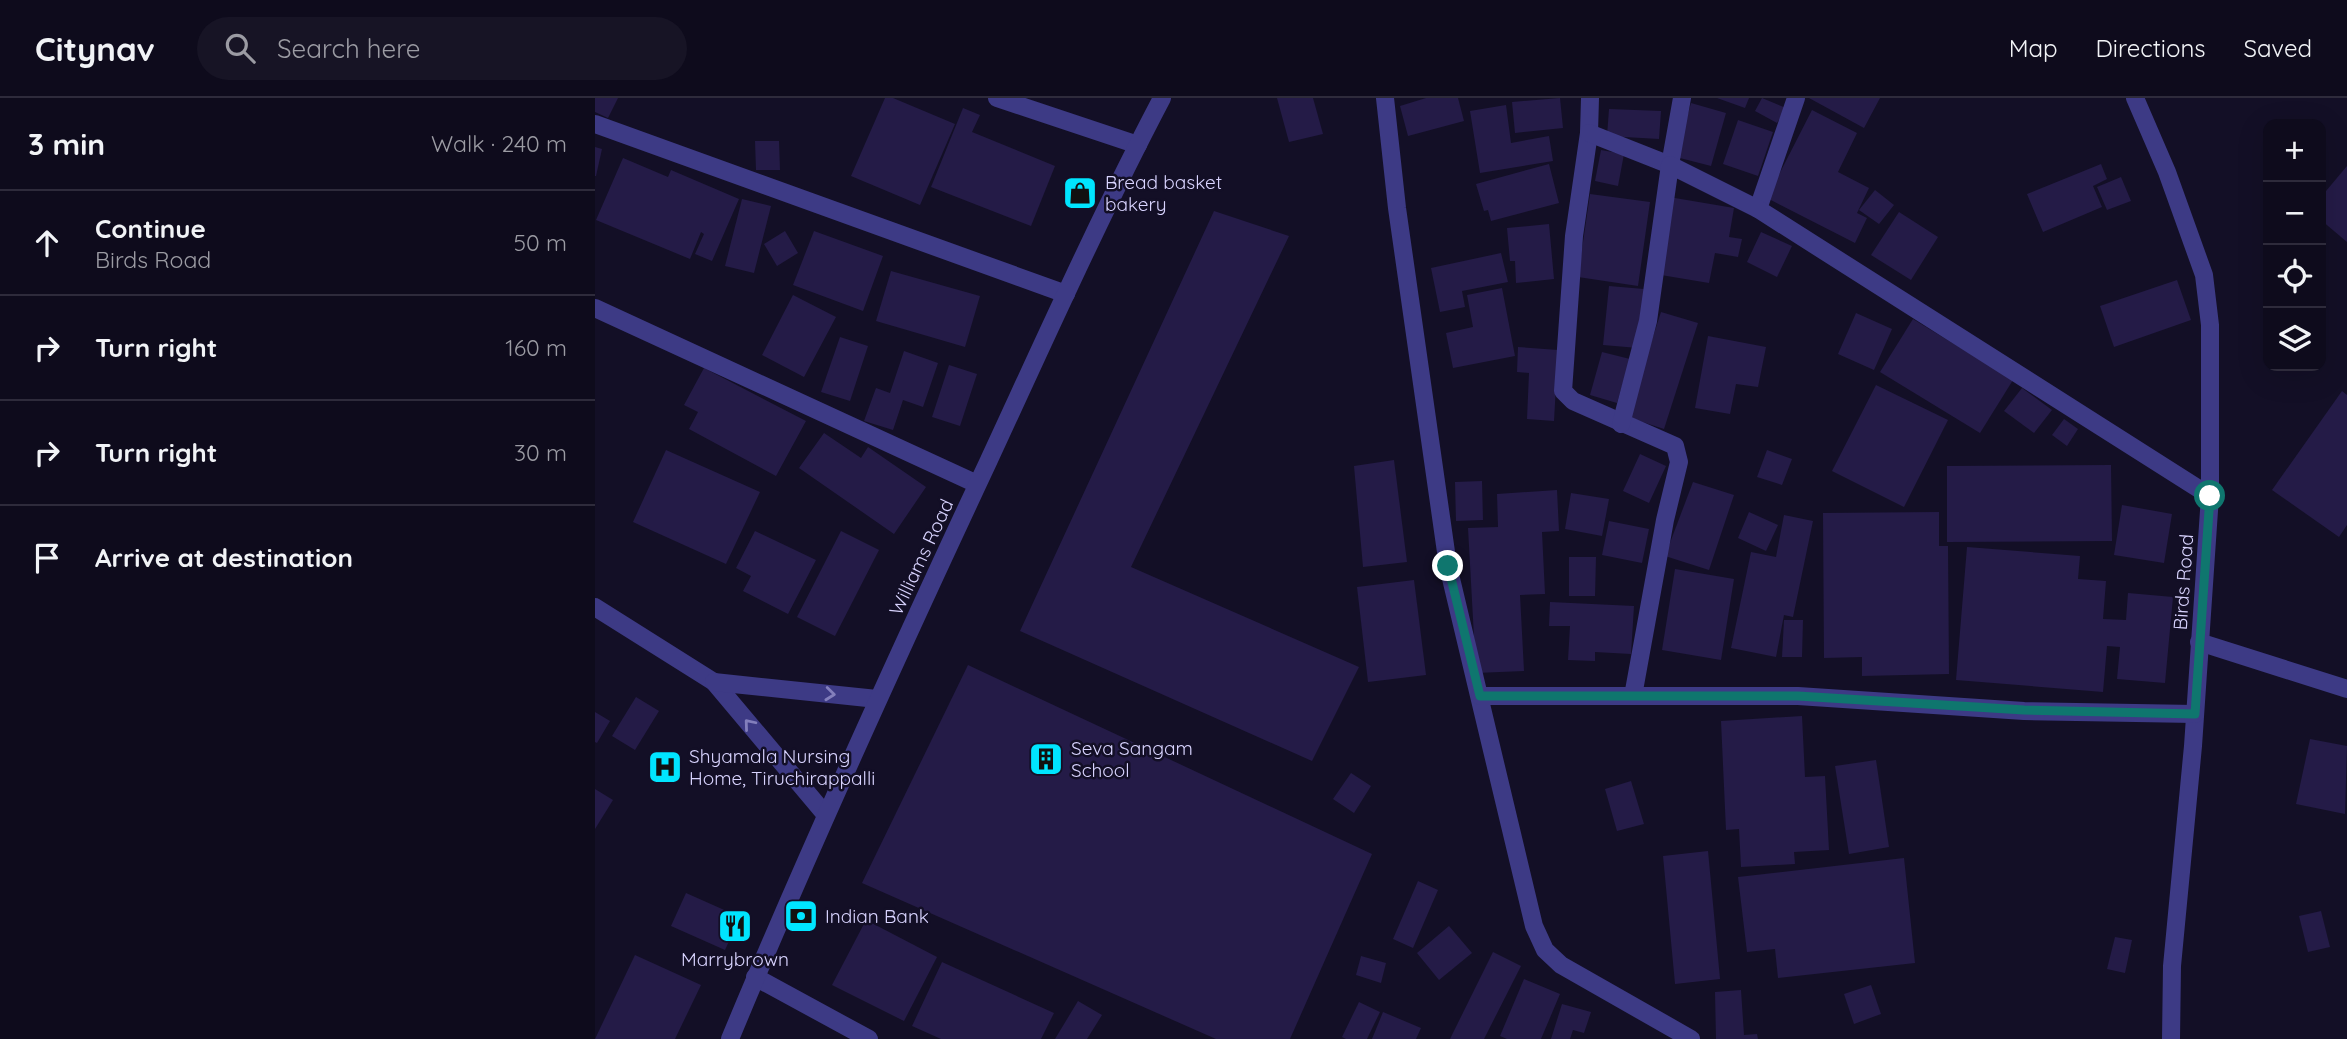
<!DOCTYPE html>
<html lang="en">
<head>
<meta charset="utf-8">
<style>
	body { margin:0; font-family:Quicksand,sans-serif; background:#171425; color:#f1f3f6 }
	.controls { position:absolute; right:21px; top:21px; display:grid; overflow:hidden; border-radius:14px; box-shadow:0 7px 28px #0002 }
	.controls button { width:63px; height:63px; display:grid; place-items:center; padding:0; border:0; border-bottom:2px solid #2e2b3b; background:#0e0b1c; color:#f1f3f6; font:35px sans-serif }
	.stop { position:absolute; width:21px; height:21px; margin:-16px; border:5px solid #0f766e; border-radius:50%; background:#fff }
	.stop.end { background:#0f766e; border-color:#fff; box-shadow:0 2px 7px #0008 }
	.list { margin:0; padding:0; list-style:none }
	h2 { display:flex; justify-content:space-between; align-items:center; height:91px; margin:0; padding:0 28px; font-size:30px }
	h2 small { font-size:23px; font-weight:400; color:#9b9ba3 }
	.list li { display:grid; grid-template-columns:46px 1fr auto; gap:21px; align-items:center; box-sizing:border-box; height:105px; padding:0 28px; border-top:2px solid #2e2b3b }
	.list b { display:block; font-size:26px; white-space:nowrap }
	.list p { margin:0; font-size:23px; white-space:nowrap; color:#9b9ba3 }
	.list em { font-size:23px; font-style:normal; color:#9b9ba3 }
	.icon { flex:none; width:38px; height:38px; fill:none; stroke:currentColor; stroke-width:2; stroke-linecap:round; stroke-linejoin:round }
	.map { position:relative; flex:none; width:1752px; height:941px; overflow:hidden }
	header { display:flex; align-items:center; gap:42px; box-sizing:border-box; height:98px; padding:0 35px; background:#0e0b1c; border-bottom:2px solid #2e2b3b }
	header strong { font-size:33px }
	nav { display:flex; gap:38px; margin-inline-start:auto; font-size:24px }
	.search { width:490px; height:63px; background:#171425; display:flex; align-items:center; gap:18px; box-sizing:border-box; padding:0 24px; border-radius:38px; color:#9b9ba3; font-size:26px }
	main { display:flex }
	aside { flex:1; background:#0e0b1c }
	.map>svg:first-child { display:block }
</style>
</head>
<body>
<header>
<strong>Citynav</strong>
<div class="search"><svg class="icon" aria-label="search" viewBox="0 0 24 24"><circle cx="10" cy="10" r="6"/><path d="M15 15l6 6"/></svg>Search here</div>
<nav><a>Map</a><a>Directions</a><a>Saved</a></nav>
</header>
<main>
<aside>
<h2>3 min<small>Walk · 240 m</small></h2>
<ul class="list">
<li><svg class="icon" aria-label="ahead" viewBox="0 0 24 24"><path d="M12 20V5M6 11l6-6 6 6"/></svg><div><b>Continue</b><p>Birds Road</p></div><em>50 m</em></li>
<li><svg class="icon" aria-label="right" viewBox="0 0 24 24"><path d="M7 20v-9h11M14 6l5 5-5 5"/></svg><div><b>Turn right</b></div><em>160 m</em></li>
<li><svg class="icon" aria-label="right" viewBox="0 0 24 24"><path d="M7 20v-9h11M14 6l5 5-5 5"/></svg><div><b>Turn right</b></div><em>30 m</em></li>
<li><svg class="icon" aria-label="arrive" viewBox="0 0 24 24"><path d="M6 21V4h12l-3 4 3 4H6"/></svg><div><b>Arrive at destination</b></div></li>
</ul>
</aside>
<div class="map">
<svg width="1752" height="941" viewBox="0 0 1752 941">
	<rect width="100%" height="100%" fill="#130f26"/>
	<g fill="#241b47">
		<polygon points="0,0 23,0 13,20 0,14"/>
		<polygon points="290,0 298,0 360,26 325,107 256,78"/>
		<polygon points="682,0 718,0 728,36 694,44"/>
		<polygon points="831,0 863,0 869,23 813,38 805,8"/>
		<polygon points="965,0 968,30 920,35 917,4"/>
		<polygon points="1122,0 1154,0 1150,10"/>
		<polygon points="1167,0 1191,10 1182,25 1160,13"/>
		<polygon points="1214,0 1285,0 1269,30"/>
		<polygon points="1096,5 1131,15 1116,68 1081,59"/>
		<polygon points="911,7 916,45 954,38 958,63 885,75 875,13"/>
		<polygon points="368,10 385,17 377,34 460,68 436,128 336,89"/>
		<polygon points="1014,11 1066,13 1064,41 1012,38"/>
		<polygon points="1217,12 1262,35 1243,74 1274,90 1262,115 1272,120 1260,145 1172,100"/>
		<polygon points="1143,22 1178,34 1163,78 1128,66"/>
		<polygon points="160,43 184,43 185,72 161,72"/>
		<polygon points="0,49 7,51 1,78 0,78"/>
		<polygon points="1006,52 1029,56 1023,88 1000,83"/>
		<polygon points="28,60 73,79 76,72 144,101 117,163 100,156 109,136 106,134 95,161 1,122"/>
		<polygon points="954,66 964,105 896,123 893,112 889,113 881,86"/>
		<polygon points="1506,66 1512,81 1498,88 1507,109 1448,134 1432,96"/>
		<polygon points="1752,68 1752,144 1726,122 1726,99"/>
		<polygon points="1526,79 1536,103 1512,112 1502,89"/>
		<polygon points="1280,92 1299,107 1284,126 1264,112"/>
		<polygon points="995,96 1055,104 1043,188 983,179"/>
		<polygon points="1074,99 1139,110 1134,139 1147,141 1143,159 1120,155 1114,185 1060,176"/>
		<polygon points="147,101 176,108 159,175 130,168"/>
		<polygon points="619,113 694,138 536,469 764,569 717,663 425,533"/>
		<polygon points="1304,114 1343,139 1316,182 1276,157"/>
		<polygon points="954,126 959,181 921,185 920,163 915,163 912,130"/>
		<polygon points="190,133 203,155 182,168 169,146"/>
		<polygon points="219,133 288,158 268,213 198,187"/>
		<polygon points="1166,134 1197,148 1182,179 1152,164"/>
		<polygon points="906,155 913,184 867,193 870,209 845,214 836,170"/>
		<polygon points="296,173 385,198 370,249 281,223"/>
		<polygon points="1582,182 1596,222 1519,249 1505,208"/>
		<polygon points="1014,188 1049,191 1043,250 1008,247"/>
		<polygon points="907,190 920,258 858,270 851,235 878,229 872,197"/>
		<polygon points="198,197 241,219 209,279 167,257"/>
		<polygon points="1066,214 1103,225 1069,331 1032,319"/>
		<polygon points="1261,215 1297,231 1279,272 1243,256"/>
		<polygon points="1318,221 1418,282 1385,335 1285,274"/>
		<polygon points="1113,238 1171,249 1163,289 1141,286 1135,316 1100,310"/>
		<polygon points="245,239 273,248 255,303 226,294"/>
		<polygon points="923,249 963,252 959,323 932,321 934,275 922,274"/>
		<polygon points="309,253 343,265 328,309 308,302 298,332 269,323 281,290 295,295"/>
		<polygon points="1007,254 1035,261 1022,305 995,297"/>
		<polygon points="354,267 382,276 365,328 337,319"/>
		<polygon points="109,270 211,323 181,378 94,331 103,314 89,307"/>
		<polygon points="1281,287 1353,322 1309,409 1237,373"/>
		<polygon points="1427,290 1457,312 1439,335 1409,313"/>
		<polygon points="1747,293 1752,297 1752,427 1744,439 1677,392"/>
		<polygon points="1469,321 1483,331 1472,348 1457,337"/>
		<polygon points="229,335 266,360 273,349 331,389 299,436 204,370"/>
		<polygon points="71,352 165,394 131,466 38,424"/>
		<polygon points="1172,352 1197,361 1187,387 1162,379"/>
		<polygon points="1045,356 1071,368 1054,405 1028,393"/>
		<polygon points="799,362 812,464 768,469 759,368"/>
		<polygon points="1516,367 1517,443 1352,444 1352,368"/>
		<polygon points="887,383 888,422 861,423 860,384"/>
		<polygon points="1098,384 1139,397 1114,472 1070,458"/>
		<polygon points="962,392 964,433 947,434 950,496 925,497 929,573 881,575 873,430 903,429 902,396"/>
		<polygon points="976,395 1014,401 1007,438 970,431"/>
		<polygon points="1527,407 1577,416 1569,465 1519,457"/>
		<polygon points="1154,414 1183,427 1171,453 1143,440"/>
		<polygon points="1344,414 1344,448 1353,448 1354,576 1267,578 1267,559 1229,560 1228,415"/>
		<polygon points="1189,417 1218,423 1198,519 1189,517 1181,559 1136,550 1156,454 1181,459"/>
		<polygon points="1014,423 1054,431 1047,465 1007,457"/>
		<polygon points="160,433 221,462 193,516 148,493 156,478 141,470"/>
		<polygon points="246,433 284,452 240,538 202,519"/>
		<polygon points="1372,449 1485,458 1483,481 1511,483 1508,521 1531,522 1533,495 1578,499 1570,585 1522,581 1525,549 1512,548 1508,594 1361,582"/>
		<polygon points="974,459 1001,459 1000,498 974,498"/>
		<polygon points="1080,471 1139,481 1126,562 1067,552"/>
		<polygon points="819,482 831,577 773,584 762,489"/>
		<polygon points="955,504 1039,508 1036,556 1000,554 1000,563 973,562 975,528 954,528"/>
		<polygon points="1189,522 1208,522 1207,559 1187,559"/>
		<polygon points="373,567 777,756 695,941 621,941 267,785"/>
		<polygon points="41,599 64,613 40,652 17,638"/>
		<polygon points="0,614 15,623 2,645 0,644"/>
		<polygon points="1207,618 1210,679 1230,678 1234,752 1199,754 1200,766 1146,769 1144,731 1131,732 1126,623"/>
		<polygon points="1715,641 1752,648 1750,716 1701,706"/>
		<polygon points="1281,662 1294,749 1254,756 1240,668"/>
		<polygon points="756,675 776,688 759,715 738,701"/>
		<polygon points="1036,683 1049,726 1022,733 1010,691"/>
		<polygon points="0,691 18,702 0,731"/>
		<polygon points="1113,753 1125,881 1080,886 1068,758"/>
		<polygon points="1309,760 1320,865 1183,880 1180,851 1152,854 1143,779"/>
		<polygon points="823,783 843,792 818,850 798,841"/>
		<polygon points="91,795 145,819 130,852 76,828"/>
		<polygon points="1726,813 1735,849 1713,854 1704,818"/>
		<polygon points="271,822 342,859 309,923 237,887"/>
		<polygon points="854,828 877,855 844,882 822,855"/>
		<polygon points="1520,839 1537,842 1530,875 1512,871"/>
		<polygon points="898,854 926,868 889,941 855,941"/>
		<polygon points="40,857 106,887 80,941 0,941"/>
		<polygon points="766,858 791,865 786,885 761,877"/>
		<polygon points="347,864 459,915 446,941 346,941 317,928"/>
		<polygon points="929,881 965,896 946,941 912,941 905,938"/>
		<polygon points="1276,887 1286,916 1259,926 1249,896"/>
		<polygon points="1146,892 1149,937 1162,936 1163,941 1121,941 1120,894"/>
		<polygon points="483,903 507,917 492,941 460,941"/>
		<polygon points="764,904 785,914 772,941 751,941 747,939"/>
		<polygon points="967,906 996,914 989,935 978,932 975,941 956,941"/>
		<polygon points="788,914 826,930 821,941 777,941"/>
	</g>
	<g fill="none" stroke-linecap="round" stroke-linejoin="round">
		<g stroke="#3d3a85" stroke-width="18">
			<polyline points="402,0 543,47"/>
			<polyline points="790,0 802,110 853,468 939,828 950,852 966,867 1096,941"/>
			<polyline points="995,0 994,35 979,138 968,293 978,303 1080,348 1084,364 1070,422 1038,598"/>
			<polyline points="1540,0 1572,74 1609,177 1615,227 1615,398 1598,648 1577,868 1576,941"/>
			<polyline points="0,26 471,196"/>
			<polyline points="994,35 1075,67 1087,0"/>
			<polyline points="1163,111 1201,0"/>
			<polyline points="0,210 382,386"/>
			<polyline points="1026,326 1053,223 1075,67 1163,111 1615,398"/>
			<polyline points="0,509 119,584 230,716"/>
			<polyline points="1604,544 1752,591"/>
			<polyline points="119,584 282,601"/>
			<polyline points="885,598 1203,598 1429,613 1600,616"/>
			<polyline points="160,879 274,941"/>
		</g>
		<path stroke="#3d3a85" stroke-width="18" d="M 135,941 C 216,746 304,554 394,362 C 450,241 505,118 567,0"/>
	</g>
	<defs><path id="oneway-chevron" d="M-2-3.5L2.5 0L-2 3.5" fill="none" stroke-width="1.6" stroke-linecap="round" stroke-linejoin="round" transform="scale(1.75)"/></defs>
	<g stroke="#837fbc">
		<use href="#oneway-chevron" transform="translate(235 596) rotate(6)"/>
		<use href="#oneway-chevron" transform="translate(154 626) rotate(-130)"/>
	</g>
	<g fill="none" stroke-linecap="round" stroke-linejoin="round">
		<polyline stroke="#0f766e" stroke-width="9" points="853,468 885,598 1203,598 1429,612 1600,616 1615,398"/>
	</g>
	<defs>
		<g id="shop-square" transform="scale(1.75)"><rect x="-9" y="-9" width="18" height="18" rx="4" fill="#00e5ff" stroke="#130f26"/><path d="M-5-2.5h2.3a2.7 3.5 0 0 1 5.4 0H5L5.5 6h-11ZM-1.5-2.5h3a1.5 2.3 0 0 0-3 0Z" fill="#111"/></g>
		<g id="building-square" transform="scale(1.75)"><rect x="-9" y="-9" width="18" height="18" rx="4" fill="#00e5ff" stroke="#130f26"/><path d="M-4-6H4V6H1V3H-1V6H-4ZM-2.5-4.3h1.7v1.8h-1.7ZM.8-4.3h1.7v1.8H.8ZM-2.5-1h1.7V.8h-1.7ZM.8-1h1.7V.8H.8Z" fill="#111"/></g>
		<g id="hospital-square" transform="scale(1.75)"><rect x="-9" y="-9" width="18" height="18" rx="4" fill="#00e5ff" stroke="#130f26"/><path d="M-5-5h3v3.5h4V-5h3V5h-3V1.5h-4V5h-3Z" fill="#111"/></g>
		<g id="bank-square" transform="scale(1.75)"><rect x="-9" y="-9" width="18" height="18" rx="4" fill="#00e5ff" stroke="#130f26"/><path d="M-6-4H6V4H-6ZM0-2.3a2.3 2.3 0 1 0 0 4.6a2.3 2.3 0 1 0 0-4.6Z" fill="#111"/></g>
		<g id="restaurant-square" transform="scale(1.75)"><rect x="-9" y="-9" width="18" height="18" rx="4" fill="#00e5ff" stroke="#130f26"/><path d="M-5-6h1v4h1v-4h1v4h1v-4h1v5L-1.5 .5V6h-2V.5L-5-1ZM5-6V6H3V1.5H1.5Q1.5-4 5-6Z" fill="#111"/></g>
	</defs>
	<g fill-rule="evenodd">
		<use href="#shop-square" x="485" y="95"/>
		<use href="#building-square" x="451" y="661"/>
		<use href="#hospital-square" x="70" y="669"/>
		<use href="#bank-square" x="206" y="818"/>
		<use href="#restaurant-square" x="140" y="828"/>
	</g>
	<g text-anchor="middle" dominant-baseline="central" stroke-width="5" stroke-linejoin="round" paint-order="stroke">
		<g font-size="19" fill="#d9d4ff" stroke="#130f26" text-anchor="start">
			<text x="510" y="84">Bread basket<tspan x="510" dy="22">bakery</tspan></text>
			<text x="476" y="650">Seva Sangam<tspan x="476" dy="22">School</tspan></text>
			<text x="94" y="658">Shyamala Nursing<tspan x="94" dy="22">Home, Tiruchirappalli</tspan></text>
			<text x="230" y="818">Indian Bank</text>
			<text x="140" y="861" text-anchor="middle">Marrybrown</text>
		</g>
		<g font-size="19" fill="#d9d4ff" stroke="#130f26">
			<text transform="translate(326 459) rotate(-65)">Williams Road</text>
			<text transform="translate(1588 484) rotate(-86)">Birds Road</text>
		</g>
	</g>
</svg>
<div class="controls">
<button>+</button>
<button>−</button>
<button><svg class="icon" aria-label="locate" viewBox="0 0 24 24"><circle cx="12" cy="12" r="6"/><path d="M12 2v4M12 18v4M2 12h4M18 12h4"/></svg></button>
<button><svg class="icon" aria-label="layers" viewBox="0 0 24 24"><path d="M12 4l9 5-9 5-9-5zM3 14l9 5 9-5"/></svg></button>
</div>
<div class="stop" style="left:1615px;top:398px"></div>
<div class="stop end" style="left:853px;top:468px"></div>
</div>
</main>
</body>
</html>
